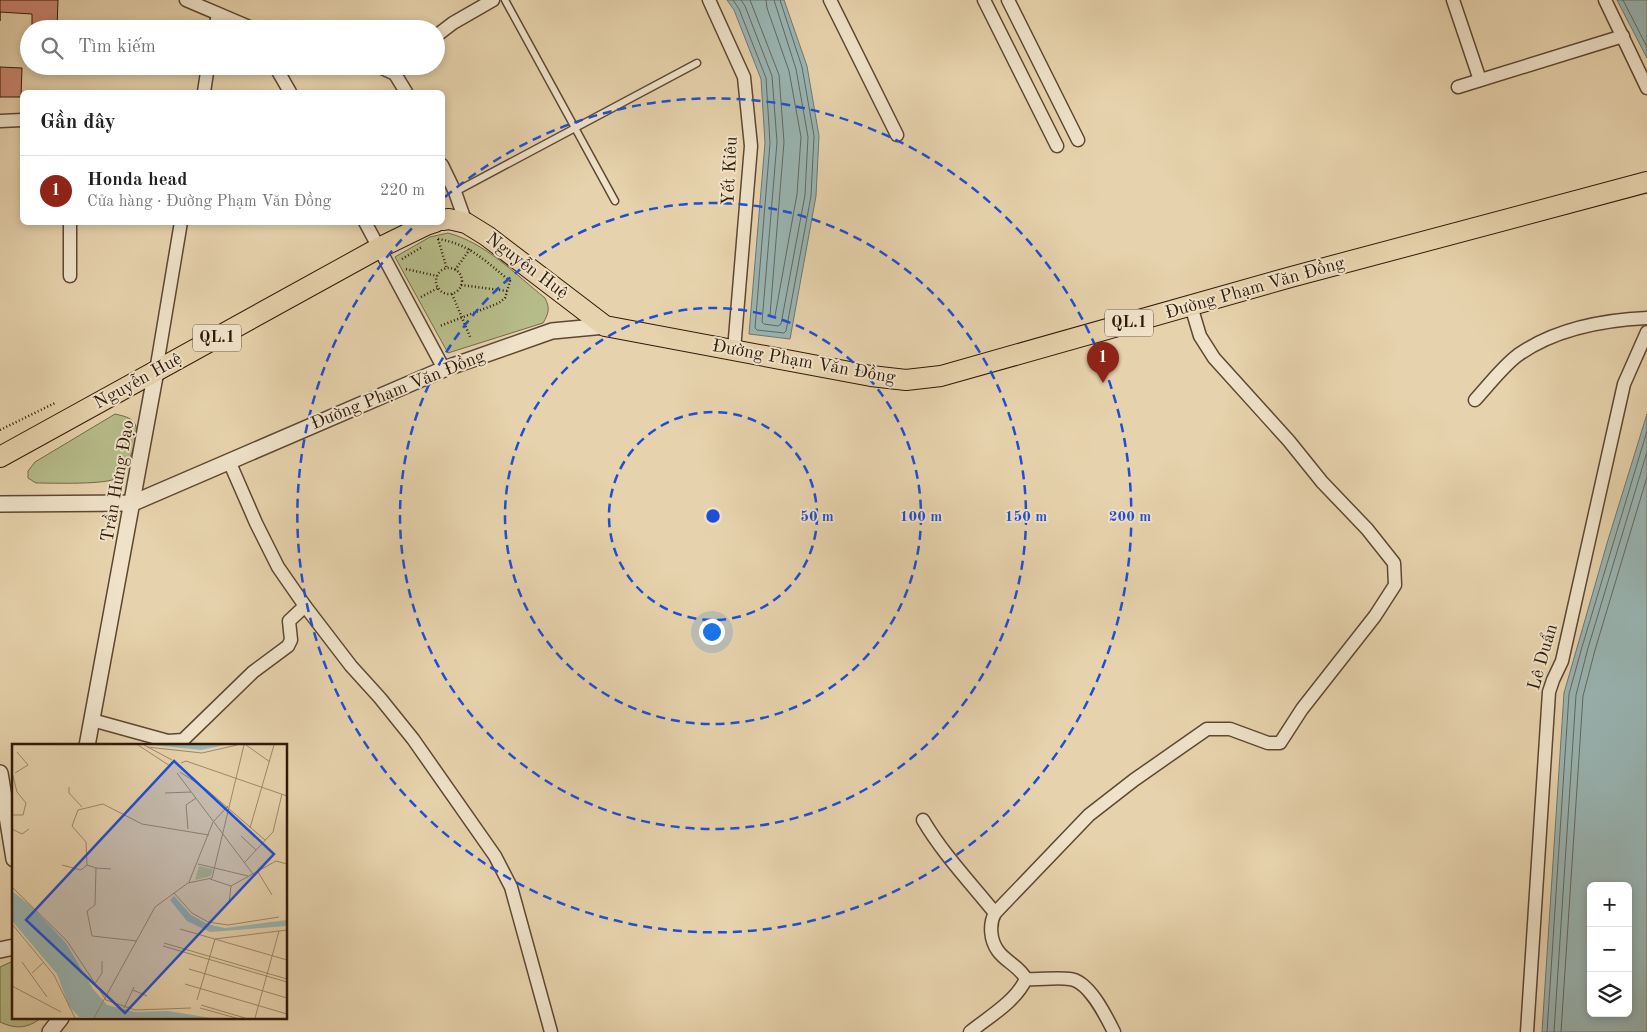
<!DOCTYPE html>
<html lang="vi">
<head>
<meta charset="utf-8">
<style>
	body { margin:0; font-family:"Old Standard TT",serif; background:#f6f6f6; color:#222 }
	.controls { position:absolute; right:15px; bottom:15px; display:grid; overflow:hidden; border-radius:8px; box-shadow:0 2px 8px #0003 }
	.controls button { width:45px; height:45px; display:grid; place-items:center; padding:0; border:0; border-bottom:1px solid #e0e0e0; background:#fff; color:#222; font:25px sans-serif }
	.you { position:absolute; left:711px; top:631px; width:18px; height:18px; margin:-12px; border:4px solid #fff; border-radius:50%; background:#1a73e8; box-shadow:0 0 0 8px #1a73e833 }
	.badge { display:grid; place-items:center; width:32px; height:32px; border-radius:50%; background:#8f2418; color:#fff; font-size:16px; font-weight:700 }
	.pin { position:absolute; translate:-50% -41px; filter:drop-shadow(0 1px 2px #0008) }
	.pin::after { content:''; position:absolute; top:26px; width:18px; height:15px; background:inherit; clip-path:polygon(0 0,100% 0,50% 100%) }
	.list { margin:0; padding:0; list-style:none }
	h2 { display:flex; justify-content:space-between; align-items:center; height:65px; margin:0; padding:0 20px; font-size:21px }
	h2 small { font-size:16px; font-weight:400; color:#767676 }
	.list li { display:grid; grid-template-columns:32px 1fr auto; gap:15px; align-items:center; box-sizing:border-box; height:70px; padding:0 20px; border-top:1px solid #e0e0e0 }
	.list b { display:block; font-size:19px; white-space:nowrap }
	.list p { margin:0; font-size:16px; white-space:nowrap; color:#767676 }
	.list em { font-size:16px; font-style:normal; color:#767676 }
	.icon { flex:none; width:28px; height:28px; fill:none; stroke:currentColor; stroke-width:2; stroke-linecap:round; stroke-linejoin:round }
	.map { position:relative; flex:none; width:1647px; height:1032px; overflow:hidden }
	.search { position:absolute; background:#fff; box-shadow:0 2px 8px #0003; left:20px; top:20px; width:425px; height:55px; display:flex; align-items:center; gap:12px; box-sizing:border-box; padding:0 18px; border-radius:28px; color:#767676; font-size:19px }
	.panel { position:absolute; background:#fff; box-shadow:0 2px 8px #0003; left:20px; top:90px; width:425px; height:135px; border-radius:8px }
	.map>svg:first-child { display:block }
</style>
</head>
<body>
<div class="map">
<svg width="1647" height="1032" viewBox="0 0 1647 1032">
	<rect width="100%" height="100%" fill="#e6d2ac"/>
	<filter id="stains"><feTurbulence type="fractalNoise" baseFrequency=".004" numOctaves="4"/><feColorMatrix values="0 0 0 0 .2 0 0 0 0 .09 0 0 0 0 .02 0 0 0 .5 -.17"/></filter>
	<radialGradient id="worn" r=".72"><stop offset=".6" stop-color="#630" stop-opacity="0"/><stop offset="1" stop-color="#630" stop-opacity=".3"/></radialGradient>
	<g fill="#b6bc89" stroke="#746a49">
		<path d="M 448,233 C 486,243 515,274 545,298 C 550,308 549,313 543,323 L 448,353 L 395,257 L 430,237 Z"/>
		<path d="M 115,414 C 123,416 131,417 135,424 C 141,435 127,471 117,478 C 106,485 53,483 36,483 L 28,478 L 28,471 L 35,462 Z"/>
		<path d="M 11,962 L 14,962 L 14,1018 L 41,1018 C 27,1029 15,1029 0,1022 L 0,967 Z"/>
	</g>
	<g fill="#99b5b3" stroke="#6f776f" fill-rule="evenodd">
		<polygon points="727,0 784,0 807,66 819,136 816,196 790,339 749,334 765,143 761,79 734,10"/>
		<polygon points="1617,0 1647,0 1647,58"/>
		<path d="M 1647,414 L 1647,1032 L 1542,1032 L 1564,693 L 1608,540 ZM 1591,886 L 1628,886 L 1628,1013 L 1591,1013 Z"/>
	</g>
	<g fill="none" stroke-linecap="round" stroke-linejoin="round">
		<g stroke="#65675e" stroke-width="1">
			<polyline points="733,0 739,9 766,78 770,143 755,328 757,330 784,333 786,331 811,196 814,136 802,67 780,0"/>
			<polyline points="741,0 745,6 772,76 777,142 762,322 764,324 778,326 781,324 805,195 808,137 796,69 774,0"/>
			<polyline points="750,0 779,75 784,142 770,315 772,318 775,316 797,194 801,137 789,71 767,8 766,0"/>
			<polyline points="1623,0 1647,47"/>
			<polyline points="1547,1032 1569,694 1582,647 1647,431"/>
			<polyline points="1554,1032 1576,695 1588,648 1647,452"/>
			<polyline points="1561,1032 1583,696 1595,650 1647,477"/>
		</g>
	</g>
	<g fill="#cb8670" stroke="#311909">
		<polygon points="0,0 58,0 57,29 32,28 32,14 0,12 0,21"/>
		<polygon points="0,67 22,68 21,97 0,97"/>
	</g>
	<g fill="none" stroke-linecap="round" stroke-linejoin="round">
		<g stroke="#5e4732" stroke-width="9">
			<g id="service">
				<polyline points="505,0 615,201"/>
				<polyline points="455,192 697,63"/>
			</g>
		</g>
		<g stroke="#5e4732" stroke-width="15">
			<g id="minor">
				<polyline points="186,0 254,29"/>
				<polyline points="709,0 744,77 751,146 734,350"/>
				<polyline points="830,0 897,135"/>
				<polyline points="984,0 1057,146"/>
				<polyline points="1008,0 1078,140"/>
				<polyline points="1453,0 1480,80"/>
				<polyline points="1605,0 1647,88"/>
				<polyline points="215,29 218,14"/>
				<polyline points="436,36 453,23 493,0"/>
				<polyline points="275,66 290,92"/>
				<polyline points="378,66 395,74 406,92"/>
				<polyline points="1458,87 1623,36"/>
				<polyline points="204,92 208,66"/>
				<polyline points="0,121 22,120"/>
				<polyline points="442,165 455,192 466,223"/>
				<polyline points="70,222 70,276"/>
				<polyline points="365,222 444,369"/>
				<polyline points="156,371 181,222"/>
				<path d="M 1475,400 C 1489,385 1502,367 1518,355 C 1555,329 1603,320 1647,318"/>
				<polyline points="229,461 256,523 278,567 305,606 351,666 380,698 413,739 495,856 511,887 551,1032"/>
				<polyline points="92,720 168,741 183,740 253,672 288,646 291,640 289,621 305,606"/>
				<path d="M 923,820 C 943,854 970,882 995,913"/>
				<path d="M 1026,979 C 1040,980 1055,977 1070,979 C 1089,981 1106,1016 1114,1032"/>
				<path d="M 970,1032 C 990,1016 1015,1002 1026,979 C 1019,966 1006,962 998,951 C 990,940 989,924 995,913 L 1089,815 L 1134,780 L 1207,729 L 1230,729 L 1268,743 L 1280,743 L 1302,709 L 1375,616 L 1395,585 L 1394,563 L 1367,529 L 1322,482 L 1289,441 L 1214,358 L 1200,336 L 1191,306"/>
				<polyline points="1527,1032 1549,692 1553,680 1562,661 1624,384 1647,332"/>
			</g>
		</g>
		<g stroke="#5e4732" stroke-width="18">
			<g id="tertiary">
				<polyline points="0,504 133,503 444,369 552,331 605,326"/>
				<polyline points="87,746 156,371"/>
				<polyline points="0,773 14,859"/>
				<polyline points="0,950 14,947"/>
				<polyline points="50,1032 61,1018"/>
			</g>
		</g>
		<g stroke="#311909" stroke-width="22">
			<g id="primary">
				<polyline points="442,220 449,219 466,223 487,236 605,326 871,376 906,380 941,376 1291,277 1647,182"/>
				<polyline points="0,457 379,248 426,225 435,222"/>
			</g>
		</g>
		<g stroke="#311909" stroke-width="2.5" stroke-dasharray="1 2.5" stroke-linecap="butt">
			<path d="M 438,239 C 470,244 485,261 510,281 L 505,298 L 499,303 L 440,326"/>
			<polyline points="438,239 447,269"/>
			<polyline points="402,259 422,247"/>
			<circle cx="449" cy="281" r="13"/>
			<polyline points="406,269 437,276"/>
			<polyline points="455,270 470,249"/>
			<polyline points="461,285 507,291"/>
			<polyline points="452,294 471,339"/>
			<polyline points="421,297 438,288"/>
			<polyline points="0,430 55,403"/>
		</g>
		<use href="#service" stroke="#efe2c9" stroke-width="6"/>
		<use href="#minor" stroke="#efe2c9" stroke-width="12"/>
		<use href="#tertiary" stroke="#efe2c9" stroke-width="15"/>
		<use href="#primary" stroke="#e6d2ac" stroke-width="20"/>
	</g>
	<g fill="none" stroke="#1d4ed8" stroke-width="2.5" stroke-dasharray="9 6">
		<circle cx="713" cy="516" r="104"/>
		<circle cx="713" cy="516" r="208"/>
		<circle cx="713" cy="516" r="313"/>
		<path d="M445 197A417 417 0 1 1 416 224"/>
	</g>
	<g text-anchor="middle" dominant-baseline="central" stroke-width="4" stroke-linejoin="round" paint-order="stroke">
		<g fill="#efe2c9" stroke="#6a5543" stroke-width="1">
			<rect x="1105" y="309.5" width="48" height="27" rx="4"/>
			<rect x="193" y="324.5" width="48" height="27" rx="4"/>
		</g>
		<g font-size="16" font-weight="bold" fill="#311909">
			<text x="1129" y="323">QL.1</text>
			<text x="217" y="338">QL.1</text>
		</g>
		<g font-size="18" fill="#311909" stroke="#efe2c9">
			<text transform="translate(730 171) rotate(-87)">Yết Kiêu</text>
			<text transform="translate(527 266) rotate(37)">Nguyễn Huệ</text>
			<text transform="translate(1255 288) rotate(-16)">Đường Phạm Văn Đồng</text>
			<text transform="translate(804 362) rotate(10)">Đường Phạm Văn Đồng</text>
			<text transform="translate(138 381) rotate(-29)">Nguyễn Huệ</text>
			<text transform="translate(398 390) rotate(-22)">Đường Phạm Văn Đồng</text>
			<text transform="translate(118 481) rotate(-80)">Trần Hưng Đạo</text>
			<text transform="translate(1543 657) rotate(-74)">Lê Duẩn</text>
		</g>
	</g>
	<g transform="translate(12 744)">
		<rect width="275" height="275" fill="#e6d2ac"/>
		<path d="M 187,122 L 201,125 L 199,132 L 183,136 Z" fill="#b6bc89"/>
		<path d="M 141,1 L 213,1 L 189,6 ZM 0,147 L 19,162 L 54,199 L 81,245 L 95,261 L 123,268 L 156,267 L 199,274 L 67,273 L 57,262 L 45,230 L 0,177 ZM 162,152 L 179,171 L 195,180 L 213,184 L 275,176 L 275,182 L 198,188 L 175,177 L 158,156 Z" fill="#99b5b3"/>
		<path fill="none" stroke="#9e886b" stroke-width="1" d="M 126,1 L 158,22M 132,1 L 160,16M 234,1 L 258,18M 135,3 L 190,9 L 225,1M 169,19 L 174,17 L 275,52M 0,28 L 5,48 L 14,59 L 11,71 L 0,71M 168,28 L 194,45 L 253,96M 3,29 L 16,21 L 5,8M 165,29 L 241,130M 57,43 L 57,49 L 70,63M 153,49 L 179,48M 238,84 L 262,1M 0,85 L 10,90 L 17,85M 176,85 L 174,61 L 184,54M 229,92 L 244,106M 232,119 L 261,88 L 270,50M 186,120 L 236,132M 50,121 L 69,126 L 75,121M 84,124 L 99,125M 246,128 L 260,151M 198,135 L 219,142 L 264,117 L 275,120M 177,138 L 201,78 L 216,62M 0,143 L 55,197 L 94,256 L 123,266 L 179,264M 162,149 L 180,169 L 196,178 L 216,181 L 267,173M 217,159 L 219,142M 0,180 L 42,231 L 63,274M 168,185 L 275,216M 125,197 L 80,192 L 75,167 L 83,161 L 84,124 L 75,121 L 74,98 L 60,82 L 66,66 L 91,60 L 130,80 L 197,91M 152,199 L 275,235M 151,202 L 275,238M 10,218 L 35,253M 177,225 L 275,254M 20,229 L 32,218M 173,240 L 275,270M 82,241 L 90,229 L 90,217M 0,242 L 49,268M 121,246 L 135,252M 185,256 L 203,195 L 275,186M 189,261 L 233,274M 112,264 L 122,243M 188,264 L 224,274M 82,274 L 143,163 L 176,139 L 200,134 L 232,1M 243,274 L 267,187"/>
		<path fill="#1d4ed8" fill-opacity="0.15" stroke="#1d4ed8" stroke-width="2.5" d="M 162,17 L 262,110 L 113,269 L 14,176 Z"/>
		<rect width="275" height="275" fill="none" stroke="#311909" stroke-width="2.5"/>
	</g>
	<circle cx="713" cy="516" r="8" fill="#1d4ed8" stroke="#efe2c9" stroke-width="2.5"/>
	<g font-size="15" text-anchor="middle" font-weight="bold" fill="#1d4ed8" stroke="#efe2c9" stroke-width="4" stroke-linejoin="round" paint-order="stroke">
		<text x="817" y="521">50 m</text>
		<text x="921" y="521">100 m</text>
		<text x="1026" y="521">150 m</text>
		<text x="1130" y="521">200 m</text>
	</g>
	<rect width="100%" height="100%" filter="url(#stains)"/>
	<rect width="100%" height="100%" fill="url(#worn)"/>
</svg>
<div class="controls">
<button>+</button>
<button>−</button>
<button><svg class="icon" aria-label="layers" viewBox="0 0 24 24"><path d="M12 4l9 5-9 5-9-5zM3 14l9 5 9-5"/></svg></button>
</div>
<div class="you"></div>
<div class="pin badge" style="left:1103px;top:383px">1</div>
<div class="search"><svg class="icon" aria-label="search" viewBox="0 0 24 24"><circle cx="10" cy="10" r="6"/><path d="M15 15l6 6"/></svg>Tìm kiếm</div>
<section class="panel">
<h2>Gần đây<small></small></h2>
<ul class="list">
<li><span class="badge">1</span><div><b>Honda head</b><p>Cửa hàng · Đường Phạm Văn Đồng</p></div><em>220 m</em></li>
</ul>
</section>
</div>
</body>
</html>
